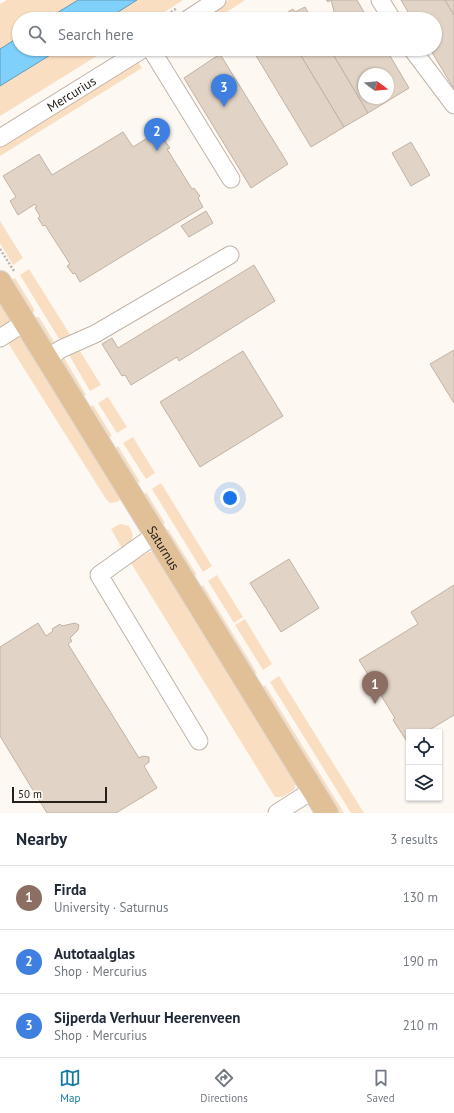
<!DOCTYPE html>
<html lang="en">
<head>
<meta charset="utf-8">
<style>
	body { margin:0; font-family:"PT Sans",sans-serif; background:#f6f6f7; color:#1f2937 }
	.controls { position:absolute; right:12px; bottom:12px; display:grid; overflow:hidden; border-radius:0px; box-shadow:0 1px 3px #0004 }
	.controls button { width:36px; height:36px; display:grid; place-items:center; padding:0; border:0; border-bottom:1px solid #e0e1e3; background:#fff; color:#1f2937; font:20px sans-serif }
	.compass { position:absolute; left:358px; top:68px; width:36px; height:36px; border-radius:50%; background:#fff; box-shadow:0 1px 3px #0004; rotate:106deg }
	.scale { position:absolute; left:12px; bottom:10px; width:95px; box-sizing:border-box; padding-left:4px; border:2px solid #25201b; border-top:0; font-size:11px; line-height:14px; white-space:nowrap; color:#25201b; -webkit-text-stroke:3px #fdf8f2; paint-order:stroke }
	.you { position:absolute; left:230px; top:498px; width:14px; height:14px; margin:-10px; border:3px solid #fff; border-radius:50%; background:#1a73e8; box-shadow:0 0 0 6px #1a73e833 }
	.badge { display:grid; place-items:center; width:26px; height:26px; border-radius:50%; background:#137aa5; color:#fff; font-size:13px; font-weight:700 }
	.pin { position:absolute; translate:-50% -33px; filter:drop-shadow(0 1px 2px #0008) }
	.pin::after { content:''; position:absolute; top:21px; width:14px; height:12px; background:inherit; clip-path:polygon(0 0,100% 0,50% 100%) }
	.list { margin:0; padding:0; list-style:none }
	h2 { display:flex; justify-content:space-between; align-items:center; height:52px; margin:0; padding:0 16px; font-size:17px }
	h2 small { font-size:13px; font-weight:400; color:#747a83 }
	.list li { display:grid; grid-template-columns:26px 1fr auto; gap:12px; align-items:center; box-sizing:border-box; height:64px; padding:0 16px; border-top:1px solid #e0e1e3 }
	.list b { display:block; font-size:15px; white-space:nowrap }
	.list p { margin:0; font-size:13px; white-space:nowrap; color:#747a83 }
	.list em { font-size:13px; font-style:normal; color:#747a83 }
	.icon { flex:none; width:22px; height:22px; fill:none; stroke:currentColor; stroke-width:2; stroke-linecap:round; stroke-linejoin:round }
	.map { position:relative; flex:none; width:454px; height:813px; overflow:hidden }
	.search { position:absolute; background:#fff; box-shadow:0 1px 3px #0004; left:12px; right:12px; top:12px; height:44px; display:flex; align-items:center; gap:10px; box-sizing:border-box; padding:0 14px; border-radius:22px; color:#747a83; font-size:15px }
	.sheet { height:244px; background:#fff }
	nav { display:flex; justify-content:space-around; align-items:center; box-sizing:border-box; height:56px; border-top:1px solid #e0e1e3; background:#fff; font-size:11px; color:#747a83 }
	nav a { display:grid; justify-items:center; gap:2px }
	nav .on { color:#137aa5 }
	.map>svg:first-child { display:block }
</style>
</head>
<body>
<div class="map">
<svg width="454" height="813" viewBox="0 0 454 813">
	<rect width="100%" height="100%" fill="#fdf8f2"/>
	<g fill="#fadec1">
		<polygon points="7,0 78,0 47,19 19,19 19,37 0,49 0,4"/>
		<polygon points="137,0 183,0 154,19 107,19"/>
		<polygon points="229,0 245,0 216,19 209,19 208,17 209,13"/>
		<polygon points="60,49 108,49 0,116 0,86"/>
		<polygon points="138,62 142,68 0,156 0,146"/>
		<polygon points="0,221 23,258 13,265 0,243"/>
		<polygon points="29,269 71,336 61,342 20,275"/>
		<polygon points="15,278 34,309 34,312 29,315 11,280"/>
		<polygon points="0,295 11,318 9,322 0,329"/>
		<polygon points="37,317 39,317 56,345 52,347 32,320"/>
		<polygon points="21,334 121,498 118,502 110,503 106,499 8,343"/>
		<polygon points="78,348 101,385 90,391 68,353"/>
		<polygon points="63,356 86,395 83,396 59,362"/>
		<polygon points="108,397 127,427 117,433 98,403"/>
		<polygon points="93,405 112,436 107,438 89,408"/>
		<polygon points="133,437 155,473 146,479 123,443"/>
		<polygon points="118,446 140,482 135,483 115,449"/>
		<polygon points="161,483 212,566 203,572 152,489"/>
		<polygon points="146,492 165,523 160,527 144,495"/>
		<path d="M 120,524 L 129,526 C 136,539 132,541 122,548 L 111,529 Z"/>
		<polygon points="168,529 197,575 193,576 163,532"/>
		<polygon points="149,552 154,552 297,781 294,790 282,797 275,797 131,563"/>
		<polygon points="217,575 243,617 234,623 208,581"/>
		<polygon points="203,585 257,673 253,674 200,589"/>
		<polygon points="245,619 272,664 263,670 235,625"/>
		<polygon points="279,676 364,813 351,813 270,682"/>
		<polygon points="265,685 344,813 335,813 262,688"/>
	</g>
	<g fill="#7fd0fa" stroke="#649bb7">
		<polygon points="78,0 137,0 107,19 47,19"/>
		<polygon points="19,37 19,49 60,49 0,86 0,49"/>
	</g>
	<g fill="#e1d4c6" stroke="#c0b3a6" fill-rule="evenodd">
		<polygon points="326,0 357,0 368,19 336,19 331,0 328,2"/>
		<polygon points="401,0 445,0 454,15 454,89 430,49 435,49 435,19 412,19"/>
		<polygon points="445,0 454,0 454,15"/>
		<polygon points="305,7 312,19 284,19 290,16 288,12 293,9 295,12"/>
		<polygon points="252,49 297,49 344,127 311,147"/>
		<polygon points="297,49 330,49 368,113 344,127"/>
		<path d="M 330,49 L 386,49 L 409,88 L 368,113 ZM 364,74 L 388,74 L 388,98 L 364,98 Z"/>
		<polygon points="220,54 288,164 251,188 184,78"/>
		<polygon points="123,132 133,147 157,132 162,141 164,140 170,148 167,149 192,189 194,188 200,196 198,198 203,207 80,282 75,273 73,274 67,266 70,264 45,225 43,226 38,218 40,216 35,208 37,207 35,204 18,215 10,201 16,197 3,176 39,154 52,175"/>
		<polygon points="411,142 430,175 411,186 392,153"/>
		<polygon points="206,211 213,223 189,237 181,226"/>
		<polygon points="254,265 275,301 179,361 177,357 131,385 125,375 122,376 102,344 112,338 118,348"/>
		<polygon points="454,350 454,403 430,364"/>
		<polygon points="243,351 283,416 200,467 160,402"/>
		<polygon points="289,559 319,608 281,632 250,583"/>
		<polygon points="454,585 454,715 426,732 409,732 409,743 408,743 393,720 395,718 359,660 418,624 411,612"/>
		<polygon points="38,623 46,636 53,631 52,629 60,624 62,626 75,623 79,625 78,630 70,638 72,641 68,644 139,758 143,756 149,757 149,762 144,766 157,788 116,813 47,813 0,736 0,647"/>
	</g>
	<g fill="none" stroke-linecap="round" stroke-linejoin="round">
		<g stroke="#c1b4a7" stroke-width="19">
			<g id="minor">
				<polyline points="380,0 392,19"/>
				<polyline points="188,19 217,0"/>
				<polyline points="151,49 231,179"/>
				<polyline points="412,49 454,105"/>
				<path id="s1" d="M 0,138 L 143,49"/>
				<polyline points="0,338 25,322"/>
				<polyline points="47,359 61,349 95,334 230,255"/>
				<polyline points="155,535 99,575 199,741"/>
				<polyline points="277,813 313,790"/>
			</g>
		</g>
		<g stroke="#d8d7d6" stroke-width="24">
			<g id="major">
				<path id="s2" d="M 0,282 L 327,813"/>
			</g>
		</g>
		<g stroke="#bab5af" stroke-width="2.5" stroke-dasharray="2 2" stroke-linecap="butt">
			<polyline points="161,19 177,8"/>
			<polyline points="0,249 14,271"/>
		</g>
		<use href="#minor" stroke="#fff" stroke-width="17"/>
		<use href="#major" stroke="#e2c097" stroke-width="22"/>
	</g>
	<g text-anchor="middle" dominant-baseline="central" stroke-width="3.5" stroke-linejoin="round" paint-order="stroke">
		<g font-size="13" fill="#25201b" stroke="#fdf8f2">
			<text stroke="none"><textPath href="#s1" startOffset="84">Mercurius</textPath></text>
			<text stroke="none"><textPath href="#s2" startOffset="312">Saturnus</textPath></text>
		</g>
	</g>
</svg>
<div class="controls">
<button><svg class="icon" aria-label="locate" viewBox="0 0 24 24"><circle cx="12" cy="12" r="6"/><path d="M12 2v4M12 18v4M2 12h4M18 12h4"/></svg></button>
<button><svg class="icon" aria-label="layers" viewBox="0 0 24 24"><path d="M12 4l9 5-9 5-9-5zM3 14l9 5 9-5"/></svg></button>
</div>
<svg class="compass" viewBox="-18 -18 36 36"><path d="M0-13l5 13h-10z" fill="#e53935"/><path d="M0 13l5-13h-10z" fill="#747a83"/></svg>
<div class="scale">50 m</div>
<div class="you"></div>
<div class="pin badge" style="left:375px;top:704px;background:#8d6e63">1</div>
<div class="pin badge" style="left:157px;top:151px;background:#3f7fe0">2</div>
<div class="pin badge" style="left:224px;top:107px;background:#3f7fe0">3</div>
<div class="search"><svg class="icon" aria-label="search" viewBox="0 0 24 24"><circle cx="10" cy="10" r="6"/><path d="M15 15l6 6"/></svg>Search here</div>
</div>
<section class="sheet">
<h2>Nearby<small>3 results</small></h2>
<ul class="list">
<li><span class="badge" style="background:#8d6e63">1</span><div><b>Firda</b><p>University · Saturnus</p></div><em>130 m</em></li>
<li><span class="badge" style="background:#3f7fe0">2</span><div><b>Autotaalglas</b><p>Shop · Mercurius</p></div><em>190 m</em></li>
<li><span class="badge" style="background:#3f7fe0">3</span><div><b>Sijperda Verhuur Heerenveen</b><p>Shop · Mercurius</p></div><em>210 m</em></li>
</ul>
</section>
<nav>
<a class="on"><svg class="icon" aria-label="map" viewBox="0 0 24 24"><path d="M3 6l6-2 6 2 6-2v14l-6 2-6-2-6 2zM9 4v14M15 6v14"/></svg>Map</a>
<a><svg class="icon" aria-label="directions" viewBox="0 0 24 24"><path d="M12 3l9 9-9 9-9-9zM9 14v-3h6M13 9l2 2-2 2"/></svg>Directions</a>
<a><svg class="icon" aria-label="saved" viewBox="0 0 24 24"><path d="M7 4h10v16l-5-4-5 4z"/></svg>Saved</a>
</nav>
</body>
</html>
